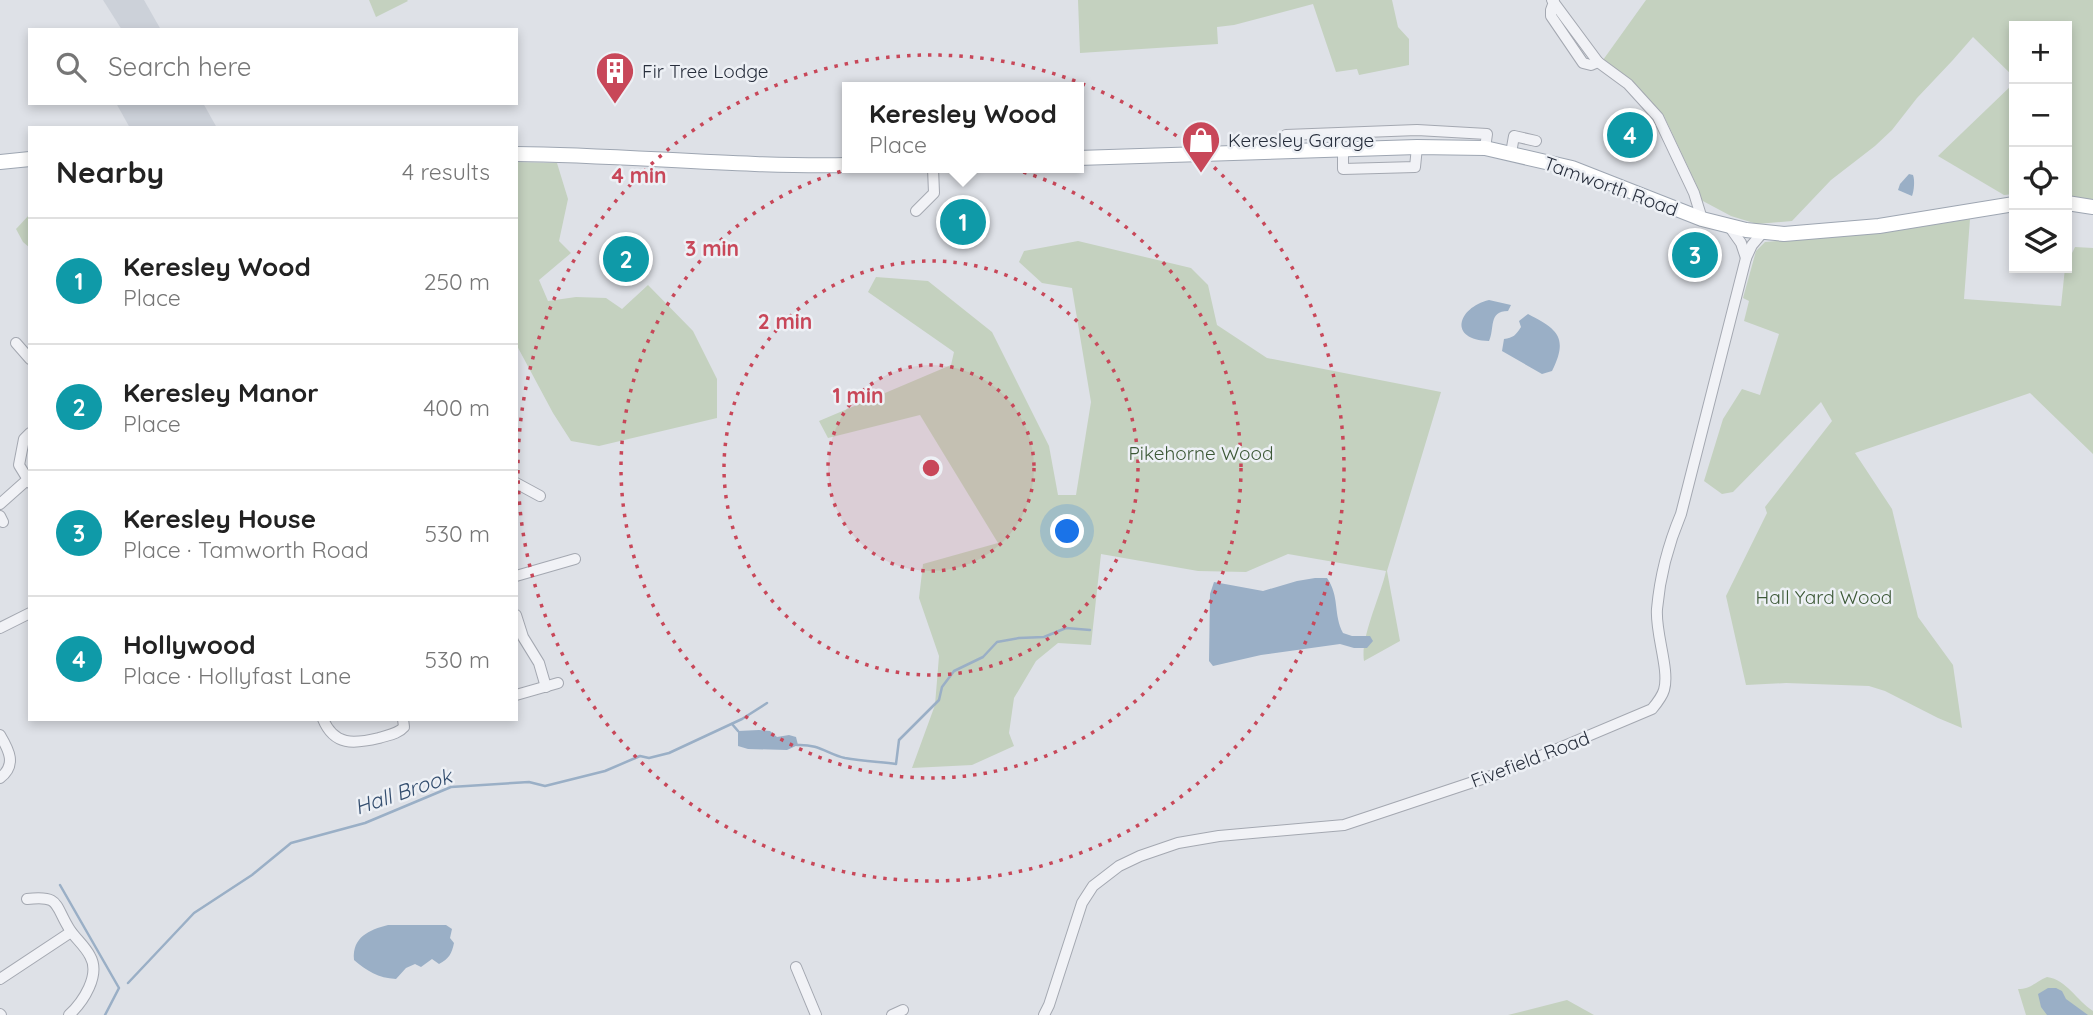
<!DOCTYPE html>
<html lang="en">
<head>
<meta charset="utf-8">
<style>
	body { margin:0; font-family:Quicksand,sans-serif; background:#f2f2f2; color:#222 }
	.controls { position:absolute; right:21px; top:21px; display:grid; overflow:hidden; border-radius:0px; box-shadow:0 4px 10px #0003 }
	.controls button { width:63px; height:63px; display:grid; place-items:center; padding:0; border:0; border-bottom:2px solid #e0e0e0; background:#fff; color:#222; font:35px sans-serif }
	.you { position:absolute; left:1068px; top:532px; width:24px; height:24px; margin:-18px; border:5px solid #fff; border-radius:50%; background:#1a73e8; box-shadow:0 0 0 10px #1a73e833 }
	.badge { display:grid; place-items:center; width:46px; height:46px; border-radius:50%; background:#1a73e8; color:#fff; font-size:23px; font-weight:700 }
	.pin { position:absolute; translate:-50% -50%; border:4px solid #fff; box-shadow:0 2px 7px #0006 }
	.popup { position:absolute; left:842px; top:82px; width:242px; height:91px; box-sizing:border-box; display:grid; place-content:center; border-radius:0px; background:#fff; filter:drop-shadow(0 2px 5px #0005); font-size:23px; white-space:nowrap; color:#767676 }
	.popup b { font-size:26px; color:#222 }
	.popup::after { content:''; position:absolute; left:50%; top:100%; margin-left:-14px; border:14px solid transparent; border-top-color:#fff }
	.list { margin:0; padding:0; list-style:none }
	h2 { display:flex; justify-content:space-between; align-items:center; height:91px; margin:0; padding:0 28px; font-size:30px }
	h2 small { font-size:23px; font-weight:400; color:#767676 }
	.list li { display:grid; grid-template-columns:46px 1fr auto; gap:21px; align-items:center; box-sizing:border-box; height:126px; padding:0 28px; border-top:2px solid #e0e0e0 }
	.list b { display:block; font-size:26px; white-space:nowrap }
	.list p { margin:0; font-size:23px; white-space:nowrap; color:#767676 }
	.list em { font-size:23px; font-style:normal; color:#767676 }
	.icon { flex:none; width:38px; height:38px; fill:none; stroke:currentColor; stroke-width:2; stroke-linecap:round; stroke-linejoin:round }
	.map { position:relative; flex:none; width:2093px; height:1015px; overflow:hidden }
	.search { position:absolute; background:#fff; box-shadow:0 4px 10px #0003; left:28px; top:28px; width:490px; height:77px; display:flex; align-items:center; gap:18px; box-sizing:border-box; padding:0 24px; border-radius:0px; color:#767676; font-size:26px }
	.panel { position:absolute; background:#fff; box-shadow:0 4px 10px #0003; left:28px; top:126px; width:490px; height:595px; border-radius:0px }
	.map>svg:first-child { display:block }
</style>
</head>
<body>
<div class="map">
<svg width="2093" height="1015" viewBox="0 0 2093 1015">
	<rect width="100%" height="100%" fill="#dee1e7"/>
	<g fill="#ccd1d9">
		<polygon points="103,0 144,0 161,30 122,30"/>
		<polygon points="116,103 203,103 217,128 130,128"/>
	</g>
	<g fill="#c4d1bf">
		<polygon points="369,0 407,0 408,1 376,17"/>
		<polygon points="1078,0 1392,0 1398,27 1409,39 1409,65 1359,75 1357,69 1336,72 1313,4 1234,25 1217,27 1218,44 1080,53"/>
		<polygon points="1646,0 2093,0 2093,200 2067,195 2067,26 2014,26 2014,77 1973,37 1952,61 1917,98 1892,130 1875,146 1831,180 1792,221 1757,224 1731,216 1701,200 1696,184 1664,116 1625,75 1603,60"/>
		<polygon points="2014,83 2014,194 2004,195 1938,156"/>
		<polygon points="516,162 557,163 568,199 559,241 571,253 539,280 548,301 576,297 606,298 622,309 648,285 693,331 717,379 717,418 599,446 571,441 553,413 516,344"/>
		<polygon points="30,214 30,248 23,242 16,229"/>
		<polygon points="1970,219 1964,299 2061,306 2065,268 2067,268 2067,263 2075,247 2093,248 2093,454 2030,393 1855,453 1892,509 1918,617 1953,665 1962,728 1938,718 1885,691 1869,686 1786,683 1746,685 1726,596 1767,513 1765,507 1832,421 1821,402 1733,492 1722,494 1704,481 1723,419 1742,389 1760,395 1779,334 1744,321 1749,301 1743,298 1756,251 1765,242 1882,233"/>
		<path d="M 1078,241 L 1191,268 L 1208,285 L 1217,325 L 1267,358 L 1441,392 L 1387,571 L 1400,641 L 1364,661 C 1360,638 1381,595 1386,571 L 1288,554 L 1246,572 L 1198,571 L 1101,554 L 1091,645 L 1058,643 L 1036,661 L 1014,698 L 1009,733 L 1014,746 L 972,765 L 912,768 L 935,705 L 939,656 L 919,598 L 923,564 L 998,543 L 920,415 L 828,438 L 819,421 L 951,365 L 954,352 L 868,292 L 876,277 L 928,281 L 992,332 L 1049,446 L 1058,495 L 1076,495 L 1091,402 L 1072,288 L 1042,283 L 1019,262 L 1024,251 Z"/>
		<path d="M 2047,977 C 2067,980 2076,1000 2093,1011 L 2093,1015 L 2026,1015 L 2018,989 C 2031,989 2035,982 2047,977 Z"/>
		<polygon points="1567,1000 1594,1015 1508,1015"/>
	</g>
	<g fill="#9aafc6">
		<path d="M 1909,174 L 1913,175 C 1915,180 1914,191 1912,196 L 1898,190 L 1900,184 Z"/>
		<path d="M 1489,300 L 1511,305 L 1508,311 C 1488,311 1495,329 1489,341 C 1448,340 1457,308 1489,300 Z"/>
		<path d="M 1528,314 C 1557,329 1569,337 1552,371 L 1542,374 L 1502,351 L 1504,339 C 1513,338 1516,335 1521,327 L 1519,321 Z"/>
		<path d="M 1315,578 L 1327,578 C 1340,597 1333,614 1343,633 L 1352,636 L 1370,636 L 1373,641 L 1367,648 L 1354,648 L 1340,644 L 1261,655 L 1213,666 L 1209,661 L 1210,594 L 1214,582 L 1263,591 L 1297,581 Z"/>
		<polygon points="759,730 770,731 777,737 789,735 796,737 798,745 787,750 748,749 738,746 738,731"/>
		<path d="M 388,925 L 446,925 L 452,929 L 450,938 L 454,943 C 452,953 449,959 439,964 L 432,959 L 421,967 L 415,964 L 406,968 L 396,979 C 378,978 367,971 354,960 C 352,937 369,930 388,925 Z"/>
		<polygon points="2048,988 2056,988 2062,991 2066,999 2088,1015 2047,1015 2041,1007 2038,994"/>
	</g>
	<g fill="none" stroke-linecap="round" stroke-linejoin="round">
		<g stroke="#9aafc6" stroke-width="2.5">
			<polyline points="732,724 738,731"/>
			<path d="M 797,745 C 820,744 827,754 845,758 C 862,761 880,762 896,764 L 899,740 L 939,700 L 942,687 L 954,671 L 983,657 L 997,642 L 1019,638 L 1044,637 L 1066,628 L 1090,630"/>
			<polyline points="60,885 119,988 105,1015"/>
			<polyline points="128,983 194,913 252,875 291,843 365,823 451,787 529,782 545,786 605,771 640,756 649,758 669,753 742,719 767,703"/>
		</g>
		<g stroke="#a4a8b1" stroke-width="12">
			<g id="minor">
				<polyline points="1552,0 1598,62 1628,84 1658,117 1694,193 1702,219"/>
				<polyline points="1554,2 1551,10 1551,16 1583,63 1591,65 1598,62"/>
				<polyline points="1343,150 1343,169 1415,167 1417,147"/>
				<polyline points="1285,151 1286,135 1417,130 1487,134 1485,148"/>
				<polyline points="1511,153 1514,136 1536,141"/>
				<polyline points="916,211 934,193 933,168"/>
				<polyline points="1729,226 1741,243 1746,258"/>
				<polyline points="16,343 30,359"/>
				<polyline points="30,433 24,439 19,465 30,483"/>
				<polyline points="516,483 540,496"/>
				<polyline points="0,504 27,480"/>
				<polyline points="0,516 3,522"/>
				<polyline points="516,576 575,559"/>
				<polyline points="516,615 523,637 539,663 546,687"/>
				<polyline points="0,628 30,613"/>
				<polyline points="516,695 558,683"/>
				<path d="M 323,719 C 334,746 354,744 379,738 C 388,735 398,734 404,727 L 403,719"/>
				<path d="M 0,735 C 9,750 17,765 0,778"/>
				<path d="M 27,899 C 61,895 54,905 70,930 C 76,939 85,946 90,956 C 101,975 83,1002 69,1015"/>
				<polyline points="796,967 816,1015"/>
				<polyline points="0,979 71,932"/>
				<polyline points="0,1014 1,1015"/>
				<polyline points="892,1015 903,1010"/>
				<path d="M 1044,1015 L 1049,1005 L 1082,903 L 1093,886 L 1119,866 L 1140,856 L 1178,843 L 1219,836 L 1344,825 L 1500,773 L 1652,709 C 1657,703 1662,697 1664,690 C 1670,670 1655,633 1657,609 C 1660,575 1668,545 1681,514 L 1746,258 L 1752,245 L 1763,232"/>
			</g>
		</g>
		<g stroke="#9ea6b2" stroke-width="16">
			<g id="major">
				<path d="M 516,154 C 627,155 737,167 848,165"/>
				<polyline points="1078,158 1417,147 1485,148 1572,168 1702,219 1746,230 1784,234 1879,226 2014,204"/>
				<polyline points="0,162 30,159"/>
				<polyline points="2067,203 2093,207"/>
			</g>
		</g>
		<use href="#minor" stroke="#f1f2f6" stroke-width="10"/>
		<use href="#major" stroke="#fff" stroke-width="14"/>
	</g>
	<circle cx="931" cy="468" r="103" fill="#c84759" fill-opacity=".12"/>
	<g fill="none" stroke="#c84759" stroke-width="3.5" stroke-dasharray="3.5 7">
		<circle cx="931" cy="468" r="103"/>
		<circle cx="931" cy="468" r="207"/>
		<circle cx="931" cy="468" r="310"/>
		<circle cx="931" cy="468" r="413"/>
	</g>
	<defs>
		<g id="building-pin" transform="scale(2.0125)"><path d="M0 17L-7.5 6A9.5 9.5 0 1 1 7.5 6Z" fill="#c84759" stroke="#edf0f5"/><path d="M-4-6H4V6H1V3H-1V6H-4ZM-2.5-4.3h1.7v1.8h-1.7ZM.8-4.3h1.7v1.8H.8ZM-2.5-1h1.7V.8h-1.7ZM.8-1h1.7V.8H.8Z" fill="#fff"/></g>
		<g id="shop-pin" transform="scale(2.0125)"><path d="M0 17L-7.5 6A9.5 9.5 0 1 1 7.5 6Z" fill="#c84759" stroke="#edf0f5"/><path d="M-5-2.5h2.3a2.7 3.5 0 0 1 5.4 0H5L5.5 6h-11ZM-1.5-2.5h3a1.5 2.3 0 0 0-3 0Z" fill="#fff"/></g>
	</defs>
	<g fill-rule="evenodd">
		<use href="#building-pin" x="615" y="71"/>
		<use href="#shop-pin" x="1201" y="140"/>
	</g>
	<g text-anchor="middle" dominant-baseline="central" stroke-width="5" stroke-linejoin="round" paint-order="stroke">
		<g font-size="19" fill="#282f3d" stroke="#edf0f5" text-anchor="start">
			<text x="642" y="71">Fir Tree Lodge</text>
			<text x="1228" y="140">Keresley Garage</text>
		</g>
		<g font-size="19" fill="#282f3d" stroke="#edf0f5">
			<text transform="translate(1611 186) rotate(20)">Tamworth Road</text>
			<text transform="translate(1530 759) rotate(-21)">Fivefield Road</text>
		</g>
		<g font-size="19" fill="#3c5836" stroke="#edf0f5">
			<text x="1201" y="453">Pikehorne Wood</text>
			<text x="1824" y="597">Hall Yard Wood</text>
		</g>
		<g font-size="21" font-style="italic" fill="#344e6f" stroke="#edf0f5">
			<text transform="translate(403 791) rotate(-19)">Hall Brook</text>
		</g>
	</g>
	<circle cx="931" cy="468" r="10" fill="#c84759" stroke="#edf0f5" stroke-width="3.5"/>
	<g font-size="21" text-anchor="middle" font-weight="bold" fill="#c84759" stroke="#edf0f5" stroke-width="5" stroke-linejoin="round" paint-order="stroke">
		<text x="639" y="183">4 min</text>
		<text x="712" y="256">3 min</text>
		<text x="785" y="329">2 min</text>
		<text x="858" y="403">1 min</text>
	</g>
</svg>
<div class="controls">
<button>+</button>
<button>−</button>
<button><svg class="icon" aria-label="locate" viewBox="0 0 24 24"><circle cx="12" cy="12" r="6"/><path d="M12 2v4M12 18v4M2 12h4M18 12h4"/></svg></button>
<button><svg class="icon" aria-label="layers" viewBox="0 0 24 24"><path d="M12 4l9 5-9 5-9-5zM3 14l9 5 9-5"/></svg></button>
</div>
<div class="you"></div>
<div class="pin badge" style="left:963px;top:222px;background:#0f9aa8">1</div>
<div class="popup"><b>Keresley Wood</b>Place</div>
<div class="pin badge" style="left:626px;top:259px;background:#0f9aa8">2</div>
<div class="pin badge" style="left:1695px;top:255px;background:#0f9aa8">3</div>
<div class="pin badge" style="left:1630px;top:135px;background:#0f9aa8">4</div>
<div class="search"><svg class="icon" aria-label="search" viewBox="0 0 24 24"><circle cx="10" cy="10" r="6"/><path d="M15 15l6 6"/></svg>Search here</div>
<section class="panel">
<h2>Nearby<small>4 results</small></h2>
<ul class="list">
<li><span class="badge" style="background:#0f9aa8">1</span><div><b>Keresley Wood</b><p>Place</p></div><em>250 m</em></li>
<li><span class="badge" style="background:#0f9aa8">2</span><div><b>Keresley Manor</b><p>Place</p></div><em>400 m</em></li>
<li><span class="badge" style="background:#0f9aa8">3</span><div><b>Keresley House</b><p>Place · Tamworth Road</p></div><em>530 m</em></li>
<li><span class="badge" style="background:#0f9aa8">4</span><div><b>Hollywood</b><p>Place · Hollyfast Lane</p></div><em>530 m</em></li>
</ul>
</section>
</div>
</body>
</html>
